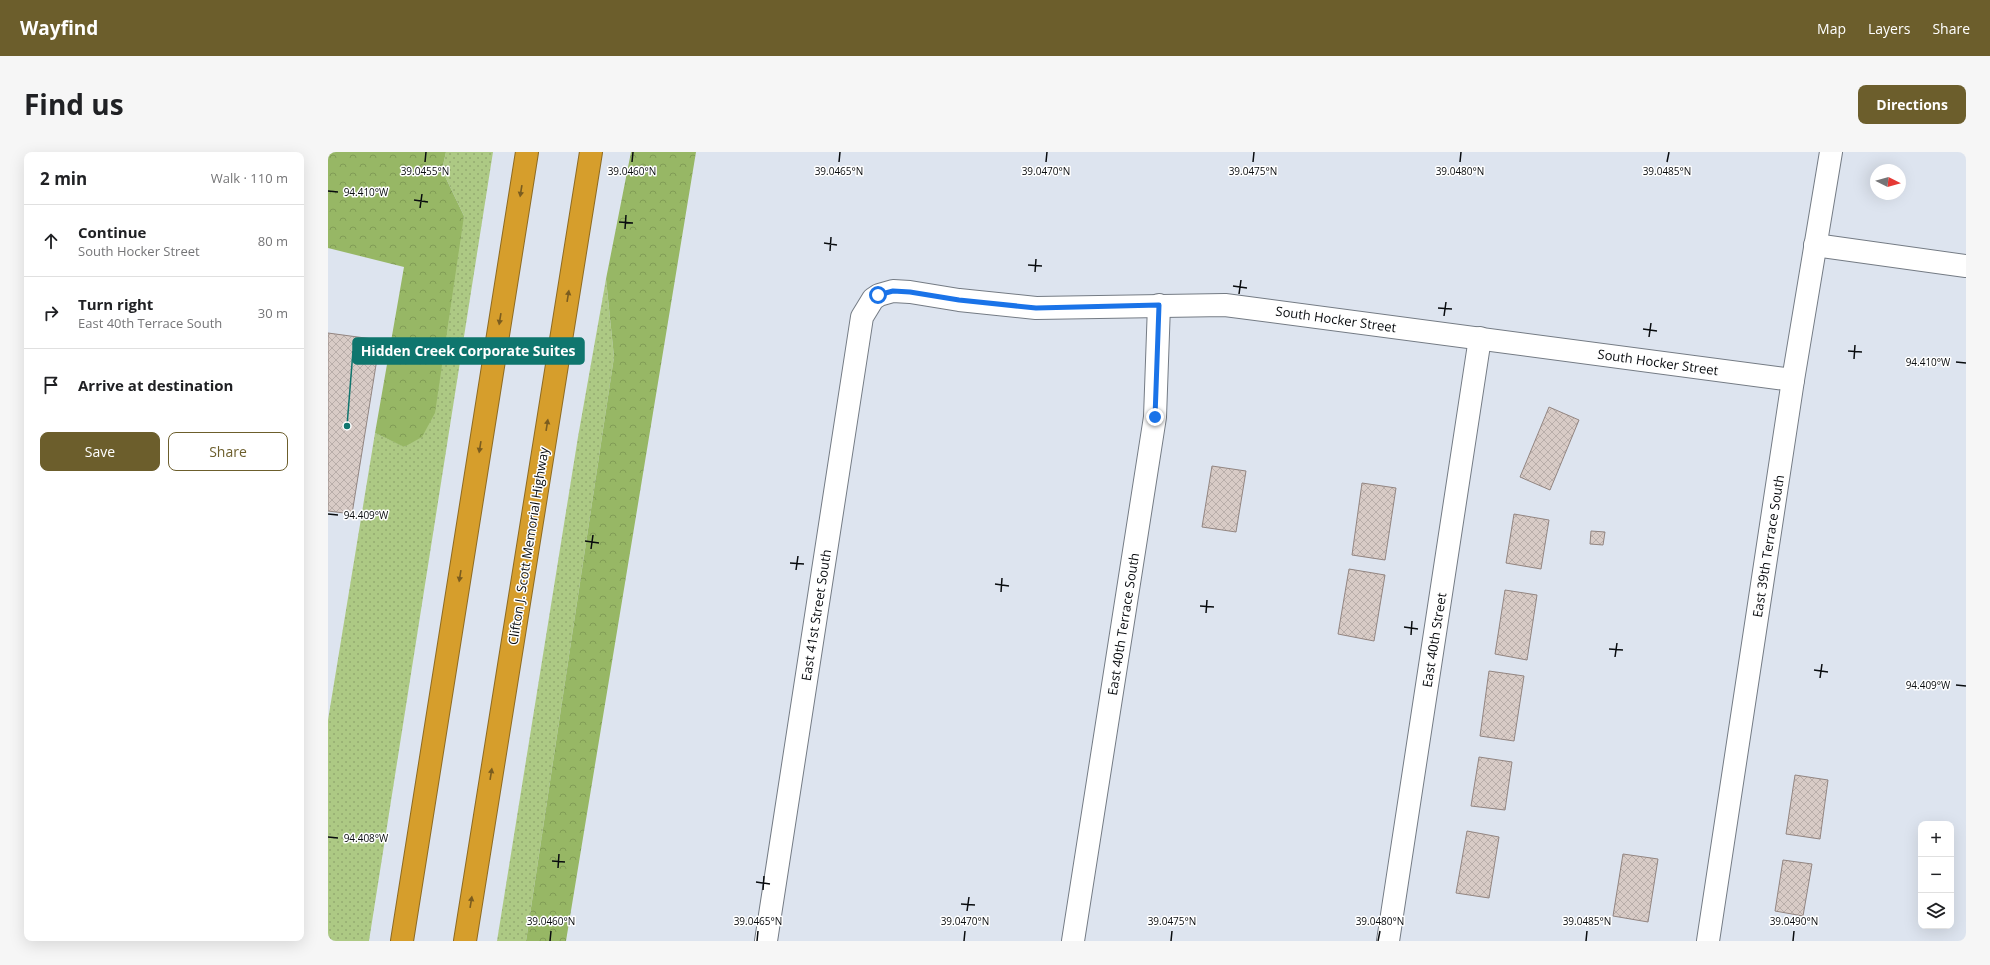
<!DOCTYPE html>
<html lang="en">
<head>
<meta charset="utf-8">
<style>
	body { margin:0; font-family:"Open Sans",sans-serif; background:#f6f6f6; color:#202124 }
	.controls { position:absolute; right:12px; bottom:12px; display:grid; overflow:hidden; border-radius:8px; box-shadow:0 4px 16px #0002 }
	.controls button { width:36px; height:36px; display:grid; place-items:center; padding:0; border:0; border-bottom:1px solid #e0e0e0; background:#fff; color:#202124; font:20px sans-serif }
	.compass { position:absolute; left:1542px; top:12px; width:36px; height:36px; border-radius:50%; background:#fff; box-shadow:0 4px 16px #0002; rotate:96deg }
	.stop { position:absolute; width:12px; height:12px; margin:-9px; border:3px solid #1a73e8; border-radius:50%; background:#fff }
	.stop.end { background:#1a73e8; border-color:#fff; box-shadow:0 1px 4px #0008 }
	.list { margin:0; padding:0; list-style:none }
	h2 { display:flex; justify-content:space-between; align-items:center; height:52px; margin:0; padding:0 16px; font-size:17px }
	h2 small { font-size:13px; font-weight:400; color:#757577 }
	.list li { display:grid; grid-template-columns:26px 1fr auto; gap:12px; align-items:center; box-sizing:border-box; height:72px; padding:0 16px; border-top:1px solid #e0e0e0 }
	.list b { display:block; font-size:15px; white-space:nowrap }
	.list p { margin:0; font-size:13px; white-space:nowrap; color:#757577 }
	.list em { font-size:13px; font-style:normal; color:#757577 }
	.actions { display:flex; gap:8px; padding:12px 16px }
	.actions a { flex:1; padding:9px 0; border:1px solid #6c5e2c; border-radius:8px; text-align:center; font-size:14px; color:#6c5e2c }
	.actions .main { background:#6c5e2c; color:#fff }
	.icon { flex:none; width:22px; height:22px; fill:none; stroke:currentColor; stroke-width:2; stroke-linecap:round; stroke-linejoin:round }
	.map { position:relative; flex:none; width:1638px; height:789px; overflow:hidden; border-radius:8px }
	header { display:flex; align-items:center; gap:24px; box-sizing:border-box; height:56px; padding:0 20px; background:#6c5e2c; color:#fff }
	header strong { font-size:19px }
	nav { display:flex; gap:22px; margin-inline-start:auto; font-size:14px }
	.intro { display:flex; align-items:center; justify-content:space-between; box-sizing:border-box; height:96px; padding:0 24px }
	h1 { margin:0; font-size:28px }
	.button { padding:10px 18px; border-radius:8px; background:#6c5e2c; color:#fff; font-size:14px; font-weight:700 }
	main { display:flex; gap:24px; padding:0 24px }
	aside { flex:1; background:#fff; border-radius:8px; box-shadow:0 4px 16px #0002 }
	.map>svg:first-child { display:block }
</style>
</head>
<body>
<header>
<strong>Wayfind</strong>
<nav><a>Map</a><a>Layers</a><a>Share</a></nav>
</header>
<div class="intro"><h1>Find us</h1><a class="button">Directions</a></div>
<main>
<aside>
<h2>2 min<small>Walk · 110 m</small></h2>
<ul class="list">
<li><svg class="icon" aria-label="ahead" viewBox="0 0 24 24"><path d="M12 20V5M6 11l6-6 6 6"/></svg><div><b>Continue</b><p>South Hocker Street</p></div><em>80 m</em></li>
<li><svg class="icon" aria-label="right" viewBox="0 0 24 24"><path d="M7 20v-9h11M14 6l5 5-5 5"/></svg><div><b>Turn right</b><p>East 40th Terrace South</p></div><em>30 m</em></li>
<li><svg class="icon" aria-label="arrive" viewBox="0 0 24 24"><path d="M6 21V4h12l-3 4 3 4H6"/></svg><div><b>Arrive at destination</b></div></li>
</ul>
<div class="actions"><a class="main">Save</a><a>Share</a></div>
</aside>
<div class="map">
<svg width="1638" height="789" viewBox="0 0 1638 789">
	<defs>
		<pattern id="grass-dots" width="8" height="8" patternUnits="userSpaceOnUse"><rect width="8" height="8" fill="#adc984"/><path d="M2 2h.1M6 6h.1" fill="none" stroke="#94ab71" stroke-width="1.8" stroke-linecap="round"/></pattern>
		<pattern id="forest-crowns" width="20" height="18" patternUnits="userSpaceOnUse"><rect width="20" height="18" fill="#97b765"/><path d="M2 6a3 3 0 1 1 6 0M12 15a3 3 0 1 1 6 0" fill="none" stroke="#819c56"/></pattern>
		<pattern id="building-cross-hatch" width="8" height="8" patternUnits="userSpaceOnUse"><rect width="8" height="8" fill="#d8cbc6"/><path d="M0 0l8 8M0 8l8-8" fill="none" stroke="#b8ada9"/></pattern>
	</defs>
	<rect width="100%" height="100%" fill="#dde4ef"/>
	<g fill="url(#grass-dots)">
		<polygon points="118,0 165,0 41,789 0,789 0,568 47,281 77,295 136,64 114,18"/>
		<polygon points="278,127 286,205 198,789 169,789 250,285"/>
	</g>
	<g fill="url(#forest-crowns)">
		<polygon points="0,0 118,0 114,18 136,64 107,261 94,285 76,295 47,281 76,115 0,96"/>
		<polygon points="303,0 368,0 238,789 198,789 286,205 278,127"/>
	</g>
	<g fill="url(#building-cross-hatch)" stroke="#928581">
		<polygon points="0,181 52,188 24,362 0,359"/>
		<polygon points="1221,255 1251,268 1222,338 1192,325"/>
		<polygon points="884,314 918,319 908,380 874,375"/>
		<polygon points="1034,331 1068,336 1057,408 1024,403"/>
		<polygon points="1186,362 1221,368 1213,417 1178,411"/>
		<polygon points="1263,379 1277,380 1275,393 1262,392"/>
		<polygon points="1021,417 1057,423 1046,489 1010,482"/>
		<polygon points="1177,438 1209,443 1199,508 1167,502"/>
		<polygon points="1161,519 1196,524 1186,589 1152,584"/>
		<polygon points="1151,605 1184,610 1177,658 1143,654"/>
		<polygon points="1467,623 1500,628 1492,687 1458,682"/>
		<polygon points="1139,679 1171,685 1161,746 1128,741"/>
		<polygon points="1295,702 1330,707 1320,770 1285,764"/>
		<polygon points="1455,708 1484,712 1475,764 1447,759"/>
	</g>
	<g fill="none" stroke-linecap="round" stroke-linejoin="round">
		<g stroke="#747b84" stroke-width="24">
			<g id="minor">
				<polyline points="1487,93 1638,114"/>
				<polyline points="438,789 534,165 545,147 551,143 565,139 582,140 631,148 708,156 897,153 1465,228"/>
				<polyline points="745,789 827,265 831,153"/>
				<polyline points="1060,789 1152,186"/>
				<polyline points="1380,789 1465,228 1503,0"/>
			</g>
		</g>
		<g stroke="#8e6b22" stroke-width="24">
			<g id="motorway">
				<polyline points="74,789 199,0"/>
				<polyline points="137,789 263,0"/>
			</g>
		</g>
		<use href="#minor" stroke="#fff" stroke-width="22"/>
		<use href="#motorway" stroke="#d69e2c" stroke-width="22"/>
	</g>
	<defs><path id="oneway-solid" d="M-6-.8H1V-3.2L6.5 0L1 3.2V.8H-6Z"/></defs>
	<g fill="#7a5c1f">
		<use href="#oneway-solid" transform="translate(193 39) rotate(99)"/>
		<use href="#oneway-solid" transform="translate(240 144) rotate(-81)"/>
		<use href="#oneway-solid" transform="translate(172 167) rotate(99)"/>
		<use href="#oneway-solid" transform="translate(219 273) rotate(-81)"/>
		<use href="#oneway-solid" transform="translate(152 295) rotate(99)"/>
		<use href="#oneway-solid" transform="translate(132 424) rotate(99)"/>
		<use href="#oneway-solid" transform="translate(163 622) rotate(-81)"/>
		<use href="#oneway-solid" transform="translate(143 750) rotate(-81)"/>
	</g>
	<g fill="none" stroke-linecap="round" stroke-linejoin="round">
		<polyline stroke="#1a73e8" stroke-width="5" points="550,143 565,139 582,140 631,148 708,156 831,153 827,265"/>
	</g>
	<path fill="none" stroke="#090c0f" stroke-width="1.5" d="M 97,10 L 98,0M 304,10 L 305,0M 511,10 L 512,0M 718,10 L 719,0M 925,10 L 926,0M 1132,10 L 1133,0M 1339,10 L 1341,0M 0,39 L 10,40M 86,48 L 100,50M 92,56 L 94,42M 291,70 L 305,71M 297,77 L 298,63M 496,91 L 509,93M 502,99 L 503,85M 700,113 L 714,114M 707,120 L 708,107M 905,134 L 919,136M 911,142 L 913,128M 1110,156 L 1124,157M 1116,164 L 1118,150M 1315,177 L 1329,179M 1321,185 L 1323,171M 1520,199 L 1534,200M 1526,207 L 1527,193M 1628,210 L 1638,211M 0,362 L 10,363M 257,389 L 271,391M 263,397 L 265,383M 462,411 L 476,412M 468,418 L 470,404M 667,432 L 681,434M 673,440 L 674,426M 872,454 L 886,455M 878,461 L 879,448M 1076,475 L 1090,477M 1083,483 L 1084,469M 1281,497 L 1295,498M 1287,505 L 1289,491M 1486,518 L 1500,520M 1492,526 L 1494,512M 1628,533 L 1638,534M 0,685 L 10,686M 224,709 L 237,710M 230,716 L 231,702M 428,730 L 442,732M 435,738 L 436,724M 633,752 L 647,753M 639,759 L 641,745M 222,789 L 223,779M 429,789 L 430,779M 636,789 L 637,779M 843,789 L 844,779M 1050,789 L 1052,779M 1258,789 L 1259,779M 1465,789 L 1466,779"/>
	<g text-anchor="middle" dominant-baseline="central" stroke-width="3" stroke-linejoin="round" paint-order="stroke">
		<g font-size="13" fill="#090c0f" stroke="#fff">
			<text transform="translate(1008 167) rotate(8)">South Hocker Street</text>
			<text transform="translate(1330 210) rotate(8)">South Hocker Street</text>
			<text transform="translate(200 394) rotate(-81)">Clifton J. Scott Memorial Highway</text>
			<text transform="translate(1440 394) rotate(-81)">East 39th Terrace South</text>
			<text transform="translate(488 463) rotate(-81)">East 41st Street South</text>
			<text transform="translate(795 472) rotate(-81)">East 40th Terrace South</text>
			<text transform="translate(1106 488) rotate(-81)">East 40th Street</text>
		</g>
	</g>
	<g font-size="10" text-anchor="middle" fill="#090c0f" stroke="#fff" stroke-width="3" stroke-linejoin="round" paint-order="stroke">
		<text x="97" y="23">39.0455°N</text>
		<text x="304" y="23">39.0460°N</text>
		<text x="511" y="23">39.0465°N</text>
		<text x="718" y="23">39.0470°N</text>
		<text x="925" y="23">39.0475°N</text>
		<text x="1132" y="23">39.0480°N</text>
		<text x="1339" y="23">39.0485°N</text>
		<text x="38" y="44">94.410°W</text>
		<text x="1600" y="214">94.410°W</text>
		<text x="38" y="367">94.409°W</text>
		<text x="1600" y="537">94.409°W</text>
		<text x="38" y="690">94.408°W</text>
		<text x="223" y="773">39.0460°N</text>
		<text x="430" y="773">39.0465°N</text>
		<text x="637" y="773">39.0470°N</text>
		<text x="844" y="773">39.0475°N</text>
		<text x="1052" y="773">39.0480°N</text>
		<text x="1259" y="773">39.0485°N</text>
		<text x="1466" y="773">39.0490°N</text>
	</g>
	<path fill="none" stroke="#0f766e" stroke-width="1.5" d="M19 274L25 199"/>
	<circle fill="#0f766e" stroke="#fff" stroke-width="1.5" cx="19" cy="274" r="4"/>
	<rect fill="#0f766e" stroke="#0f766e" stroke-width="1.5" x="25" y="186" width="231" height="26" rx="4"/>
	<g font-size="14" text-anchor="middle" font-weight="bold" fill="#fff">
		<text x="140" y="204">Hidden Creek Corporate Suites</text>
	</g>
</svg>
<div class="controls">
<button>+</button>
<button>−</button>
<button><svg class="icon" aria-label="layers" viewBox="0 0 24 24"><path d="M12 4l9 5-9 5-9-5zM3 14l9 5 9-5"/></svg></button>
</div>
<svg class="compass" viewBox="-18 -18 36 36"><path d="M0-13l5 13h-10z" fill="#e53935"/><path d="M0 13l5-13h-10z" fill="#757577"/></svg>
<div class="stop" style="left:550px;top:143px"></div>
<div class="stop end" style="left:827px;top:265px"></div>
</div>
</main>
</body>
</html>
